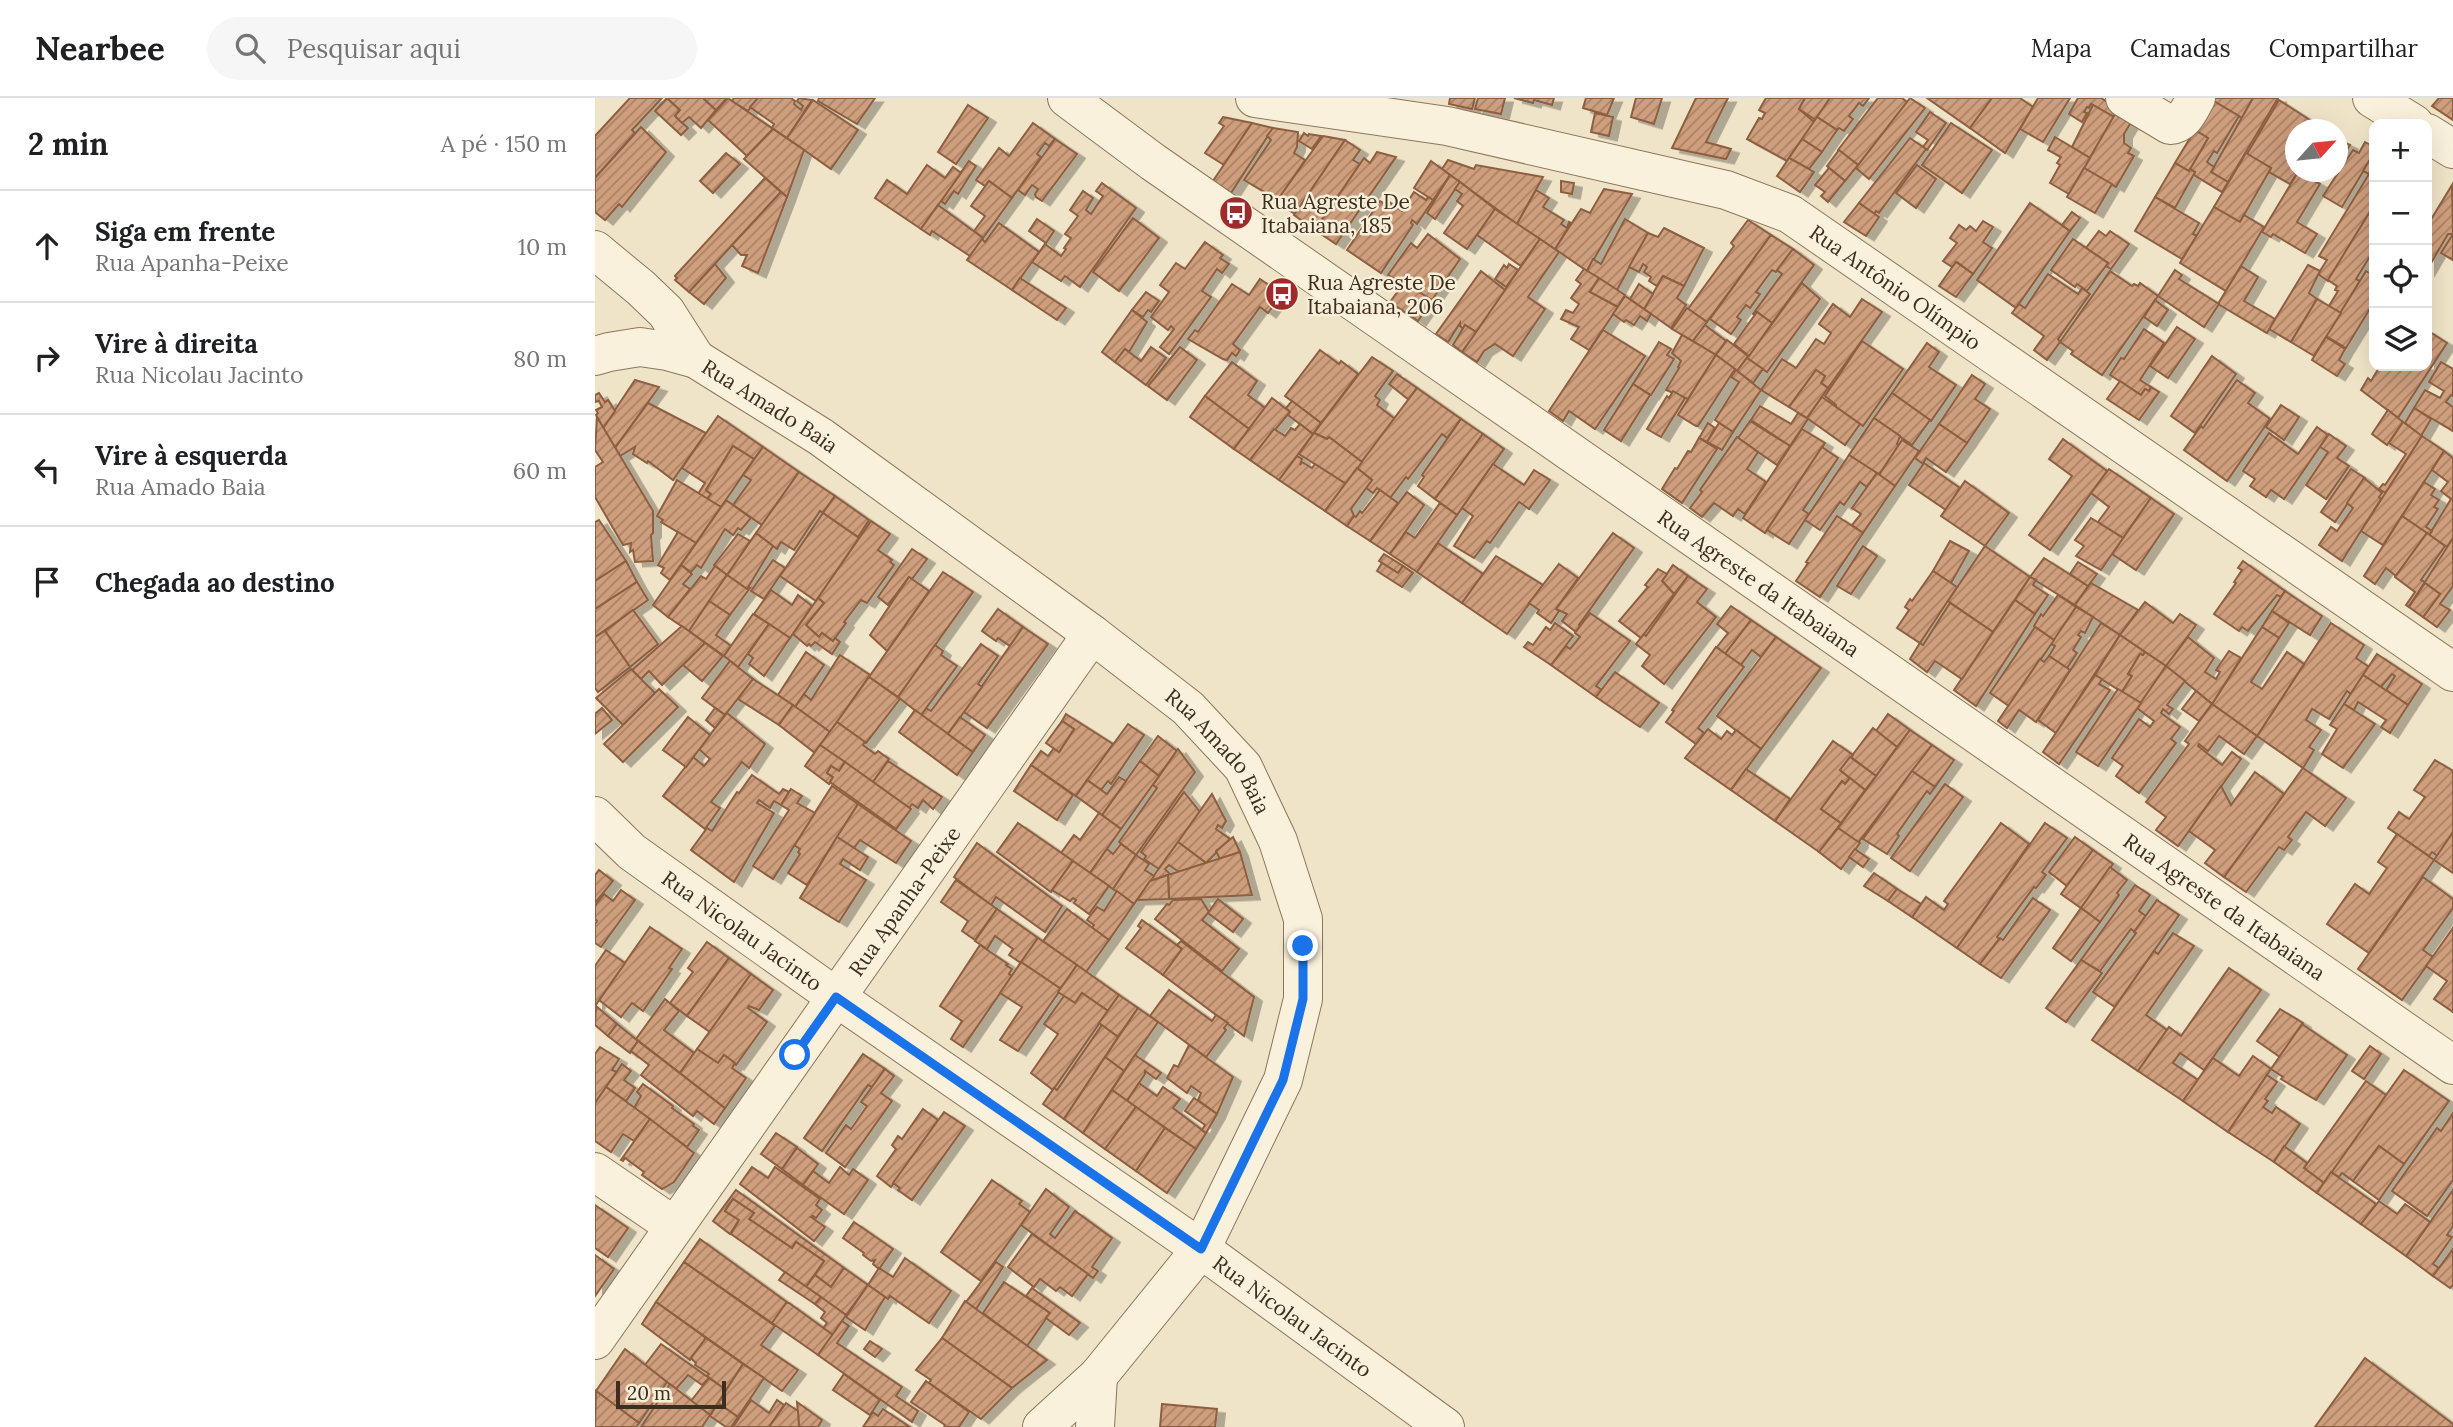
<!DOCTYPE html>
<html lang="pt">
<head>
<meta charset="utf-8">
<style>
	body { margin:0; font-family:Lora,serif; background:#f6f6f6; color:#202124 }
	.controls { position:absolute; right:21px; top:21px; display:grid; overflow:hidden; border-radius:14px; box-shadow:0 7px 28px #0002 }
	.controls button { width:63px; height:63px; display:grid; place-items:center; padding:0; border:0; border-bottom:2px solid #e0e0e0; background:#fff; color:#202124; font:35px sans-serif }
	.compass { position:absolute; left:1690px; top:21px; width:63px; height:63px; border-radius:50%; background:#fff; box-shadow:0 7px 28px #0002; rotate:63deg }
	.scale { position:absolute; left:21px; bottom:18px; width:110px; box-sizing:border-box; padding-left:7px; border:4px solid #3d2e20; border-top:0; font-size:19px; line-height:24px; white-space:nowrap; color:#3d2e20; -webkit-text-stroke:5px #f7eed8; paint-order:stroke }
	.stop { position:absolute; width:21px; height:21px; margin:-16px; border:5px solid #1a73e8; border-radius:50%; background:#fff }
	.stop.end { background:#1a73e8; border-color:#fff; box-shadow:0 2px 7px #0008 }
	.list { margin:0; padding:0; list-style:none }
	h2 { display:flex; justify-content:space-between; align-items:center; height:91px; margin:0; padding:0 28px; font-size:30px }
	h2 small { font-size:23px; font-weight:400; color:#757577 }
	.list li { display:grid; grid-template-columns:46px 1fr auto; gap:21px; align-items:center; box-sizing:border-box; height:112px; padding:0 28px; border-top:2px solid #e0e0e0 }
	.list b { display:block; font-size:26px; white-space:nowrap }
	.list p { margin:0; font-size:23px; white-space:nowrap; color:#757577 }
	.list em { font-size:23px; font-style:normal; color:#757577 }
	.icon { flex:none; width:38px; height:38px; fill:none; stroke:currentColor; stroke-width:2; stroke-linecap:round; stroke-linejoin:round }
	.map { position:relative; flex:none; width:1858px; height:1329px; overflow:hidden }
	header { display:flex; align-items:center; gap:42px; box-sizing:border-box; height:98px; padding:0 35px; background:#fff; border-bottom:2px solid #e0e0e0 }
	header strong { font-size:33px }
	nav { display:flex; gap:38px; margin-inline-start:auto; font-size:24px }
	.search { width:490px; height:63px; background:#f6f6f6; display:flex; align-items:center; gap:18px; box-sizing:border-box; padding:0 24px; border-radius:38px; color:#757577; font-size:26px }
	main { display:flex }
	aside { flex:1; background:#fff }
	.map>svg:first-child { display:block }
</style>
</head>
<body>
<header>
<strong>Nearbee</strong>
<div class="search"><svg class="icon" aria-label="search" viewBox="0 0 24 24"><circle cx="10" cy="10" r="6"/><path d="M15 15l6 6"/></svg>Pesquisar aqui</div>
<nav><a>Mapa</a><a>Camadas</a><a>Compartilhar</a></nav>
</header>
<main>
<aside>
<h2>2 min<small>A pé · 150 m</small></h2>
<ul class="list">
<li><svg class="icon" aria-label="ahead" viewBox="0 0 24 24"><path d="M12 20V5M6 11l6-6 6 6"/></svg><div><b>Siga em frente</b><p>Rua Apanha-Peixe</p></div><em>10 m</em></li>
<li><svg class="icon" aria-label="right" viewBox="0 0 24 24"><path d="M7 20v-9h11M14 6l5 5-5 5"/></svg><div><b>Vire à direita</b><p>Rua Nicolau Jacinto</p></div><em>80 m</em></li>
<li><svg class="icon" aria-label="left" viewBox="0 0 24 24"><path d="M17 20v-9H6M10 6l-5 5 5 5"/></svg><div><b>Vire à esquerda</b><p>Rua Amado Baia</p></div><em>60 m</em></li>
<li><svg class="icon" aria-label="arrive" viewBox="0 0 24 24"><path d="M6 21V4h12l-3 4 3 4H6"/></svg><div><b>Chegada ao destino</b></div></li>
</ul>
</aside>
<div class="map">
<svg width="1858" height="1329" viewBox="0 0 1858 1329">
	<defs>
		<pattern id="building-hatch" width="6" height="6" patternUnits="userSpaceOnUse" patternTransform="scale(1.75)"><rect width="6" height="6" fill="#cf9f7d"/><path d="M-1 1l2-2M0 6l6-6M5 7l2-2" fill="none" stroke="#a98266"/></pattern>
		<filter id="shadow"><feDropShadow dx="8" dy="4.5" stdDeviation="0" flood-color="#0004"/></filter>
	</defs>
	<rect width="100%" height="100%" fill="#f0e4c8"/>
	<g fill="url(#building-hatch)" stroke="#8d5f41" stroke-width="2" filter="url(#shadow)">
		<polygon points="35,0 67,0 37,32 40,35 0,80 0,38"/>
		<polygon points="72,0 85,12 80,18 93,30 86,37 60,13"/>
		<polygon points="72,0 108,0 121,12 106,30 94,19 87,25 80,18 85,12"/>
		<polygon points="108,0 132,0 121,12"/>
		<polygon points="133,0 178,31 152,58 113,22"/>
		<polygon points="139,0 163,0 153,13 137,3"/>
		<polygon points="163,0 196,0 200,3 199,6 206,12 208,8 202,3 204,0 217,2 192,40 177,30 179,26 155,9"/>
		<polygon points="224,0 280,0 262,26 223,3"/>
		<polygon points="855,0 880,0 877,11 854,6"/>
		<polygon points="883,0 910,0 906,16 880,11"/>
		<polygon points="919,0 959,0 957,7 939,2 938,5"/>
		<polygon points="991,0 1019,0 1012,17 988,10"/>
		<polygon points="1041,0 1067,0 1059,26 1036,19"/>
		<polygon points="1101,0 1133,0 1111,44 1136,51 1131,61 1077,50"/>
		<polygon points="1171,0 1210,0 1204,11 1219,24 1192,63 1152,41 1164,20 1167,21 1170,15 1164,12"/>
		<polygon points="1210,0 1235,0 1221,22 1204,11"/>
		<polygon points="1235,0 1274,0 1268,8 1264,5 1254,18 1258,21 1249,33 1244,30 1242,32 1222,19"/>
		<polygon points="1307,0 1312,4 1263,67 1243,52 1283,0"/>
		<polygon points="1315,0 1330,10 1274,81 1261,70"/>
		<polygon points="1332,0 1397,0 1375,30"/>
		<polygon points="1397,0 1425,0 1438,9 1410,55 1375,30"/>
		<polygon points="1443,0 1475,0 1448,44 1425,31"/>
		<polygon points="1483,0 1506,0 1523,11 1519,19 1496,6 1494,10 1492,9 1489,14 1492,15 1487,24 1474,16"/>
		<polygon points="1618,0 1658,0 1647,20 1617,2"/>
		<polygon points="1658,0 1683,0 1633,84 1616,74"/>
		<polygon points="1844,0 1858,0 1858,22 1837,8"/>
		<polygon points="218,2 263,32 236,71 192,40"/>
		<polygon points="1617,2 1644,18 1622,55 1619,53 1612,64 1619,69 1616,74 1633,84 1627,94 1599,77 1600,74 1595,71 1613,40 1600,32"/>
		<polygon points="1684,2 1729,31 1700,32 1700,74 1703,74 1695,86 1674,74 1676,70 1652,56"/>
		<polygon points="373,7 393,20 361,66 343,54"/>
		<polygon points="1498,7 1519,19 1495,60 1477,49"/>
		<polygon points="1523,11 1541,22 1538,27 1535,26 1529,36 1529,45 1536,50 1533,55 1539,58 1521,89 1489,70"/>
		<polygon points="1335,14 1351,25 1332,52 1328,49 1333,42 1321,34"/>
		<polygon points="1000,15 1018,19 1014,38 996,34"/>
		<polygon points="628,19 657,25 629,67 610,55 629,28 624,25"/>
		<polygon points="1222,19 1242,32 1227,54 1207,41"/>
		<polygon points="438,25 460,41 454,48 450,45 442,56 446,59 417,100 394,83 390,88 381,82 404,50 414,58"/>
		<polygon points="657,25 678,30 636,95 618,83"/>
		<polygon points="1356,25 1397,52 1367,95 1327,67"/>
		<polygon points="46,29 71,54 27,109 24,106 10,122 0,114 0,80"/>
		<polygon points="678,30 703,34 702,49 699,55 710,62 683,102 649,82 676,42 672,38"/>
		<polygon points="178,31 209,52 192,99 149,61"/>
		<polygon points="1600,32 1613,40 1594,73 1580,65"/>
		<polygon points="709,35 713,38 714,36 726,38 717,51 704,43"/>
		<polygon points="728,38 750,42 700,116 681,104"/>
		<polygon points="1460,39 1495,60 1474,96 1455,85 1465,67 1462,65 1466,59 1453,52"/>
		<polygon points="1315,40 1331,51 1284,115 1281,113 1279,116 1264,105"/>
		<polygon points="460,41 482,56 447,103 441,99 440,96 443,91 437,87 430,97 423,92"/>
		<polygon points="1207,41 1227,54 1214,71 1194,60"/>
		<polygon points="1742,41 1755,47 1742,69"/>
		<polygon points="750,42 765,52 758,62 765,66 720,132 699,117"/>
		<polygon points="1770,44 1779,49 1779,55 1747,109 1728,98 1758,52 1764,55"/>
		<polygon points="1244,52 1263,67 1250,83 1232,68"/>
		<polygon points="782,54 801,59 741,146 720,132 769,60 775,65"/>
		<polygon points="131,55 145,66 118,95 105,83"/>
		<polygon points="1651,55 1676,70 1645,124 1619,109"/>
		<polygon points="1779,55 1779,107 1733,183 1723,176 1732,162 1724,158 1774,76 1768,73"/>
		<polygon points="1194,60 1219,74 1205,94 1182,78"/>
		<polygon points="853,62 879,71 881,67 948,79 922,126 847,71"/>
		<polygon points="374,63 381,68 363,96 359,93 350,106 346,103"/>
		<polygon points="836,63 855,77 838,102 819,90"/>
		<polygon points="1580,65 1594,73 1595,71 1600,74 1580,110 1560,99"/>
		<polygon points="332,67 350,80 358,69 366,75 326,131 280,100 292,82 312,96"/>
		<polygon points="1322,67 1341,81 1321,110 1301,95"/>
		<polygon points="1234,70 1250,83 1233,104 1226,98 1230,94 1220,87"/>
		<polygon points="1489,70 1517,86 1500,115 1472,99"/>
		<polygon points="1703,74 1725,86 1702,124 1722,136 1710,155 1678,136 1676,139 1667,134"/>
		<polygon points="855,77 865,84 840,121 832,115"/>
		<polygon points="170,80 186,94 94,194 80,182 82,180 80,178"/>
		<polygon points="394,83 417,100 388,140 379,133 390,118 376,108"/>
		<polygon points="966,83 979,85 977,96 966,94"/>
		<polygon points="865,84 900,111 872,151 849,135 868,108 862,103 867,96 860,91"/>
		<polygon points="507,85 541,110 485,189 470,178 466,183 437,164 450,146 466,158 471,151 469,150 476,140 470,136 483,118 475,112 488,93 498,100 491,112 496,116 508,98 501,93"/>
		<polygon points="1857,87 1858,136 1853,136 1832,172 1832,128"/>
		<polygon points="1009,91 1037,96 992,173 960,151 986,111 995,115"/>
		<polygon points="941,92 954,100 948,109 969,122 966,126 972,130 974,124 976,125 960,151 922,126"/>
		<polygon points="186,94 192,99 163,175 147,168 152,157 146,157 137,147"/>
		<polygon points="819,94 831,102 833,99 838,102 822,126 817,122 816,125 818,127 786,175 752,152 785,103 790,106 793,103 807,113"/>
		<polygon points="1560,99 1604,125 1598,136 1602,138 1587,161 1540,133"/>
		<polygon points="1264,105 1284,119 1271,138 1249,124"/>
		<polygon points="1435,105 1475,133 1421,210 1382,182"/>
		<polygon points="343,107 388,140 375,158 337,133 335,137 326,131"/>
		<polygon points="1779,107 1779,152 1761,181 1765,183 1746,215 1734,208 1743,193 1740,192 1742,188 1733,182"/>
		<polygon points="1619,109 1645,124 1649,117 1669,129 1631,193 1585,165"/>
		<polygon points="900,111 945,141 926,168 882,137"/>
		<polygon points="1477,114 1485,120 1475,133 1467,127"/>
		<polygon points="538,120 564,140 524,193 498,174"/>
		<polygon points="442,121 459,133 451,145 434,133"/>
		<polygon points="1030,121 1053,135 1022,192 992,173 998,161 1006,166"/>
		<polygon points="1153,122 1176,137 1112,224 1093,211 1139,148 1136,145"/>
		<polygon points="1388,123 1398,129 1388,144 1397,150 1378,176 1362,164 1357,169 1348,163 1362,145 1355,140 1364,127 1371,132 1375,128 1381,133"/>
		<polygon points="404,125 444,154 417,192 372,162 387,141 390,144"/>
		<polygon points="1069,130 1109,150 1089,188 1068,178 1062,188 1054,183 1056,179 1049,174 1052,169 1048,166 1044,174 1034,169 1053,135 1063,139"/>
		<polygon points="1504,133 1511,138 1515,133 1534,146 1516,171 1511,168 1513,165 1491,150"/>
		<polygon points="833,136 865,161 837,202 793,177 816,145 822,150"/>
		<polygon points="1858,136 1858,162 1846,155"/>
		<polygon points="1176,137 1198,151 1181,174 1177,172 1161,194 1165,196 1155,210 1151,207 1142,219 1146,222 1136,236 1115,221"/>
		<polygon points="945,141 964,154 933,199 950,211 918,258 900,246 889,253 882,264 867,254"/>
		<polygon points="1478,141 1513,165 1492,193 1482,186 1480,189 1456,172"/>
		<polygon points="610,144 628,157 625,160 634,166 627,175 622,171 607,193 616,199 574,256 565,249 579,231 576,228 573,232 556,219 574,194 565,187 581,165 590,171"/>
		<polygon points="1198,151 1219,167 1177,225 1162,214 1160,217 1158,216 1187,176 1182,172"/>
		<polygon points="1361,164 1378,176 1361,199 1344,188"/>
		<polygon points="120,166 131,180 109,206 94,194"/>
		<polygon points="914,166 923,172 911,189 900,181 909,167 912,170"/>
		<polygon points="1713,167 1725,173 1714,195 1722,201 1696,244 1674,231"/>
		<polygon points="1646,168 1663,179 1649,203 1680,221 1672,235 1623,206"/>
		<polygon points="989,171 1004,180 995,194 1023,209 994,252 976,241 984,229 966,221 971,212 978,215 984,206 976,200 986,186 981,182"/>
		<polygon points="1580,172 1587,177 1584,181 1624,206 1609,229 1563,198"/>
		<polygon points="886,173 910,192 881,234 870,227 868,231 865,228 865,225 853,244 841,236"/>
		<polygon points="1515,173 1537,188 1539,186 1543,188 1545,185 1563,198 1507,277 1476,256 1478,253 1465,244"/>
		<polygon points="1771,173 1779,178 1779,204 1751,250 1731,238"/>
		<polygon points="1453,176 1483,196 1487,190 1495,196 1463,241 1465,244 1452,262 1439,252 1449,238 1417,215 1424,206 1430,210"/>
		<polygon points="1068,178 1089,188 1082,200 1091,207 1076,230 1049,211"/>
		<polygon points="425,180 471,210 462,222 417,192"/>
		<polygon points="1004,180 1030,197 1023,209 995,194"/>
		<polygon points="665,181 687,196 673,215 665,209 638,246 645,252 641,258 637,255 632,262 628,261 593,241 600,232 603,234 637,186 654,197"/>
		<polygon points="809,185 837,202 823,223 795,204"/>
		<polygon points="1207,185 1225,201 1172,274 1152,260"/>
		<polygon points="1044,186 1058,196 1049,211 1035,201"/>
		<polygon points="551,194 564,203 556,214 553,212 548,219 537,212"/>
		<polygon points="1030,198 1056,216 1052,223 1045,218 1039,227 1031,222 1029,224 1018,216"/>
		<polygon points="1267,201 1287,214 1233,290 1226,285 1230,278 1221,272 1194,309 1166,292 1187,261 1201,270 1221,241 1229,246 1236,235 1224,226 1238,206 1255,219"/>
		<polygon points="1722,201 1746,215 1719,258 1696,244"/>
		<polygon points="1560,202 1573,212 1562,228 1549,219"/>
		<polygon points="1092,210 1112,224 1098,243 1077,231"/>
		<polygon points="537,212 552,224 534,254 530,251 520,264 507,254"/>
		<polygon points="1162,214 1177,225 1154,258 1139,246"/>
		<polygon points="870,227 881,234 867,254 858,247"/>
		<polygon points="1110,227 1131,243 1121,257 1098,243"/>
		<polygon points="1582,229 1600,241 1573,280 1555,268"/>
		<polygon points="1549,231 1569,245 1545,282 1556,289 1554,293 1550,291 1546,297 1515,277 1526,260 1529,261"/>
		<polygon points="1008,232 1050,258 1000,331 974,313 968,323 954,313"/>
		<polygon points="1832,232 1852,245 1803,320 1766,292 1773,280 1776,283 1785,268 1832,268"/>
		<polygon points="1087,237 1121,257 1093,301 1071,292 1084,270 1083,269 1086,263 1077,255"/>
		<polygon points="1731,239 1750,251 1744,262 1750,266 1742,278 1717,262"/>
		<polygon points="1132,242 1153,258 1142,273 1121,257"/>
		<polygon points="1267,243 1308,271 1268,328 1241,309 1241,307 1230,298"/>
		<polygon points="1064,244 1076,251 1072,257 1079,261 1056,297 1038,286"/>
		<polygon points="1332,245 1344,254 1334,269 1361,287 1336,323 1297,295"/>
		<polygon points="556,249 571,260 551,287 520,264 530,251 546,263"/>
		<polygon points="585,249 602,262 572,302 553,288"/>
		<polygon points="725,252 744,266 746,263 763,276 726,325 690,298"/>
		<polygon points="1121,257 1140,271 1103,328 1101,328 1083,317"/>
		<polygon points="1617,258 1641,276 1600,335 1576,318"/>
		<polygon points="777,259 798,273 780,298 785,302 782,307 800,321 767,364 734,339 732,341 719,335"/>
		<polygon points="1152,260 1168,271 1158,285 1142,273"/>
		<polygon points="637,264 662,283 653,297 670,310 654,331 610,298"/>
		<polygon points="1846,264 1858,271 1858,298 1856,297 1851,304 1858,309 1858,333 1819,310 1830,292 1845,300 1849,293 1834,284"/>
		<polygon points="1141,272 1166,292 1138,334 1120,322 1144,284 1136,279"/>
		<polygon points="1221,272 1230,278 1226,285 1233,290 1212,320 1194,309"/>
		<polygon points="802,276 822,290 814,302 794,286"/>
		<polygon points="1377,277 1390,286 1380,301 1395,311 1372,345 1344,326"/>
		<polygon points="40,282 64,289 20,350 8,330"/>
		<polygon points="1642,282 1660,295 1653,305 1675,321 1632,383 1589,352 1606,328 1608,330"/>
		<polygon points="1525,283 1546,297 1550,291 1554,293 1556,289 1564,294 1544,322 1512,301"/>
		<polygon points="1038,286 1055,297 1026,343 1009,332"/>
		<polygon points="822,290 866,321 852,340 847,336 813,381 811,379 795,400 782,390 778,395 771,390 777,382 762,370"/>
		<polygon points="1078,293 1090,300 1066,339 1052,331 1072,298 1074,300"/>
		<polygon points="4,295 10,304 13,302 20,313 8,330 1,317 3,315 1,312 7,309 4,303 0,304 0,297"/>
		<polygon points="1297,295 1335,322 1317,347 1279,320"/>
		<polygon points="610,298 654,331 639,351 595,319"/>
		<polygon points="1227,299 1265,326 1250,347 1212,320"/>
		<polygon points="677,300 695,314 655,362 639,351"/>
		<polygon points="697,303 726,325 718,336 693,317 695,314 691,310"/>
		<polygon points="53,305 111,335 78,382 53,363 52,365 38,356 40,349 25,358 20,350"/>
		<polygon points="1686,307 1704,319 1689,342 1671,329"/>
		<polygon points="1165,308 1196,326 1203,315 1213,321 1195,348 1156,322"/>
		<polygon points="1819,310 1836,321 1826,338 1810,325"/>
		<polygon points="1793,312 1808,324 1792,347 1777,336"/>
		<polygon points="123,318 168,349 159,361 138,348 111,392 116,396 112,401 103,396 110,385 87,370"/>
		<polygon points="2,319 58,413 58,435 56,437 58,463 40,464 38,452 35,454 36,445 28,447 0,399 0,369 8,364 0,352"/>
		<polygon points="1279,320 1305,338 1302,346 1304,347 1284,377 1254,357"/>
		<polygon points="866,321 888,336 840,401 823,388 829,379 827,377"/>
		<polygon points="1155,323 1195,348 1182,367 1143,340"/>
		<polygon points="1808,324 1827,338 1791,395 1784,391 1788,386 1790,387 1811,356 1794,345"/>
		<polygon points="1113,325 1120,330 1112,344 1104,340"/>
		<polygon points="1124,325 1138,334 1127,352 1112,344"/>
		<polygon points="705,326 718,336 684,382 655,362 679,331 690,338 696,330 700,332"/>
		<polygon points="1344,326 1372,345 1351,374 1331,360 1328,366 1320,360"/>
		<polygon points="1722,329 1733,337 1689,401 1676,392 1671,399 1655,388 1660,381 1648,373 1674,335 1703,356"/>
		<polygon points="1207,331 1230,345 1170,435 1148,420"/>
		<polygon points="719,335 732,341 734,339 767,364 751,386 704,356"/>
		<polygon points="888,336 909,351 862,417 840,401"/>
		<polygon points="1734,336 1751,348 1742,360 1754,368 1731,401 1711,387 1733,354 1725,349"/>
		<polygon points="1827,338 1849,353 1788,447 1766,433"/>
		<polygon points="1142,339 1163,354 1152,371 1171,384 1150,416 1143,411 1138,418 1119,405 1107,419 1095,410 1107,394 1105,392"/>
		<polygon points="1104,340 1122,351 1087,405 1067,391 1080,370 1082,371 1093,353 1096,354"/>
		<polygon points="1468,341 1512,373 1455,452 1434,437 1477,378 1454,361"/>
		<polygon points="1307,342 1324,353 1300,388 1284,377"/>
		<polygon points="138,348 159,361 126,409 112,401 116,396 111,392"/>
		<polygon points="168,349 204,374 167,427 138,407 156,382 148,377"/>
		<polygon points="1227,349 1243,360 1208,412 1214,416 1194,446 1172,432"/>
		<polygon points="1849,353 1858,360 1858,440 1852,449 1834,437 1856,401 1846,393 1853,384 1837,372"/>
		<polygon points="1254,357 1282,375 1272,389 1265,384 1249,407 1245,404 1225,432 1210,422"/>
		<polygon points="702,358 707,361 705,367 707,364 717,370 720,366 751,386 730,413 684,382"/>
		<polygon points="1329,365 1365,390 1351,412 1314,387"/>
		<polygon points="898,366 929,387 939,372 955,382 934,411 924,404 895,445 892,443 879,460 859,448 878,418 867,410"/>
		<polygon points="762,370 777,382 756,411 759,418 752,428 730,413"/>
		<polygon points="1514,371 1556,400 1528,440 1503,424 1514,409 1496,395"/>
		<polygon points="1756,371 1770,380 1740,424 1726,414"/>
		<polygon points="204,374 240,398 228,415 225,413 199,452 186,444 182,451 161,435"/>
		<polygon points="1282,375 1300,388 1268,435 1257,427 1266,416 1257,410"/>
		<polygon points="1769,380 1787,395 1784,399 1786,401 1747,463 1724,447 1736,429 1742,433 1758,410 1752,405"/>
		<polygon points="82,382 126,409 101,445 66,424 68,422 62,418"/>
		<polygon points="1370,383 1414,415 1390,448 1346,418"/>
		<polygon points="1829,384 1840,391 1836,397 1844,402 1839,409 1843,411 1831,429 1837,433 1834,437 1807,418"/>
		<polygon points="785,392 803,405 775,443 752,428 759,418 761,419 765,413 767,415"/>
		<polygon points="812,394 829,407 795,456 775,443"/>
		<polygon points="240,398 274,422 263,439 228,415"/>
		<polygon points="1556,400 1579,416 1541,472 1517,456"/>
		<polygon points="131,402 156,420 146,432 143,430 138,437 130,431 106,470 102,467 96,474 86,467"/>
		<polygon points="845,405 862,417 822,474 795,456 811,434 820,440"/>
		<polygon points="228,415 264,440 221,503 185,478"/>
		<polygon points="1242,418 1268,435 1225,499 1201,483 1213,465 1211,464"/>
		<polygon points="1807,418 1832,435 1801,478 1791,470 1780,486 1769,478"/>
		<polygon points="1496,420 1528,440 1506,472 1481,458 1489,448 1480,442"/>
		<polygon points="4,422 31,463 0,483 0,424"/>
		<polygon points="276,423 295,436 283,452 297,462 295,464 299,467 272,505 266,502 249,524 251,525 238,543 227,535 224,539 211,527 229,505 223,500"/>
		<polygon points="83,434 101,445 75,482 66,475 69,470 63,467"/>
		<polygon points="161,435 178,448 152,491 132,477"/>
		<polygon points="1018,435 1039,450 984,527 986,528 981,534 967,523 972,516 961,511"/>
		<polygon points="1832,435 1850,448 1826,482 1830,484 1814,509 1811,507 1820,494 1800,479"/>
		<polygon points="143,436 155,443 132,477 119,467"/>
		<polygon points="1858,440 1858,488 1845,506 1855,512 1842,529 1828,519 1845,496 1830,485 1814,509"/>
		<polygon points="1355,443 1374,453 1356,485 1338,473"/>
		<polygon points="843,445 888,476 867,505 822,474"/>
		<polygon points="1268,448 1282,458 1256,496 1242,488"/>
		<polygon points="1390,448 1435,479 1398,534 1353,503"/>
		<polygon points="317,451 332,461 317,481 314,479 293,507 283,499"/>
		<polygon points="789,456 808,468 803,475 784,463"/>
		<polygon points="901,458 948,487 912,536 867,505"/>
		<polygon points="1449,460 1493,488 1480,507 1435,479"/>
		<polygon points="178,462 190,470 169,501 156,493"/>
		<polygon points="31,463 42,484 0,511 0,483"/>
		<polygon points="1648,463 1690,493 1686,499 1682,497 1653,533 1647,529 1644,533 1619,516 1641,485 1639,484 1647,472 1643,470"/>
		<polygon points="1483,464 1502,476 1493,488 1475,476"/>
		<polygon points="787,465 803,475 808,468 818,475 807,489 782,473"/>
		<polygon points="964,466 983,480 961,511 964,513 956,525 942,515 944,512 934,505"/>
		<polygon points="86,467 97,476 88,486 95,491 73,519 58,507"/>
		<polygon points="1078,467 1093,478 1079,496 1067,483"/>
		<polygon points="120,468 132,477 94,533 73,519 106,478 111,481"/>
		<polygon points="1063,471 1072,476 1067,483 1079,496 1046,540 1024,523 1053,489 1050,487"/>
		<polygon points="1338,473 1362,489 1325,545 1302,530 1314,512 1310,509 1315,501 1317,503"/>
		<polygon points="348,474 378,494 303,599 274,579"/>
		<polygon points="132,477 152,491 155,490 135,517 114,503"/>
		<polygon points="1093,478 1112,491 1102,504 1121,519 1069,586 1047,568 1055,557 1041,546 1049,536 1051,538"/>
		<polygon points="314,479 334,493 292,553 275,537"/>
		<polygon points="1435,479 1441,482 1438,487 1453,497 1440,516 1420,502"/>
		<polygon points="42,484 53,502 0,539 0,511"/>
		<polygon points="1496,485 1543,512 1525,537 1480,507"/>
		<polygon points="1830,485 1845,496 1828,519 1814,509"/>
		<polygon points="176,492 197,507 203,497 217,508 195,540 159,516"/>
		<polygon points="1690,493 1727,518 1715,537 1677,513"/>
		<polygon points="1463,497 1481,509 1459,542 1439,528 1446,516 1448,518"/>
		<polygon points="223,500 229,505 211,527 224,539 227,535 238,543 240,540 245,544 237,556 220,544 216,548 214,546 212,548 198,536"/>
		<polygon points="1420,502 1440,516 1381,608 1359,592"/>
		<polygon points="114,503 135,517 121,537 136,548 129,558 94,533"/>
		<polygon points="1550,504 1578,525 1585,516 1601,527 1571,568 1525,537"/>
		<polygon points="1355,505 1398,534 1367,581 1340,563 1332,574 1315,561 1325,545 1328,547"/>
		<polygon points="1136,508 1156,522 1130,556 1122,549 1133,535 1122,526"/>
		<polygon points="1481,509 1498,519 1490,535 1486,533 1483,537 1486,539 1478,552 1482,555 1472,570 1454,558 1460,548 1456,546"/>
		<polygon points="403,511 428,529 415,548 403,540 401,543 387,533"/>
		<polygon points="38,512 63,546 35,569 10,533"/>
		<polygon points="1677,513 1694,525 1684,540 1667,529"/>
		<polygon points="995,515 1035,543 1001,588 1007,592 1001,599 956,567 971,548 975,551 985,539 980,535"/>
		<polygon points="158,516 174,526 143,569 129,558"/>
		<polygon points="1156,522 1181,539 1166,559 1157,552 1146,567 1130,556"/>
		<polygon points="960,525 978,538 956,567 929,549 933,544 938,547 951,529 955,532"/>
		<polygon points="1506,525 1525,537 1461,635 1443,622"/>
		<polygon points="1736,525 1769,547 1761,560 1774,569 1756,596 1752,593 1734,621 1717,611 1711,622 1726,632 1714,649 1719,652 1708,670 1662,638"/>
		<polygon points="174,526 195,540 169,578 154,566 158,560 153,556"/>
		<polygon points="87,528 110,545 67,587 54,573 46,581 37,572"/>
		<polygon points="428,529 453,546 392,630 369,614"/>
		<polygon points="1440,529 1459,542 1414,608 1395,595"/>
		<polygon points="1667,529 1684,540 1656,584 1667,591 1692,554 1709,566 1662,638 1617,606"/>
		<polygon points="10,533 35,569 3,594 0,590 0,539"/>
		<polygon points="1525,537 1550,554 1548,557 1545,556 1533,576 1537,578 1527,594 1500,577"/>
		<polygon points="1181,539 1226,570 1166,651 1122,618"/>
		<polygon points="1593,539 1619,560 1610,574 1621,581 1625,574 1621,572 1634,553 1646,560 1617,606 1571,568"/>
		<polygon points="110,545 128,558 107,583 88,567"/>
		<polygon points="386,546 403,558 383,586 387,589 353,636 326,617 331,610 336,613"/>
		<polygon points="340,547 348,553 346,557 362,568 326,617 303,599"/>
		<polygon points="1121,549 1149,569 1103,630 1109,635 1101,646 1071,624 1079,613 1077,612"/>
		<polygon points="211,554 229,567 200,609 183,597"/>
		<polygon points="1550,554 1571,568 1546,605 1527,594 1537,578 1533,576 1545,556 1548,557"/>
		<polygon points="1782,556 1827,586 1813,607 1791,592 1800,578 1797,576 1786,589 1768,577"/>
		<polygon points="245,557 275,577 235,634 200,609 209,596 216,602"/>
		<polygon points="1454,558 1475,572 1441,624 1424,612 1412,630 1403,623 1445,561 1449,564"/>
		<polygon points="135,563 158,581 130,617 107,600"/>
		<polygon points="1571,568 1590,583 1572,607 1578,611 1574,616 1568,611 1566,615 1585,629 1576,641 1581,645 1544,695 1521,678 1528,668 1517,660 1544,621 1555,629 1559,623 1542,610"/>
		<polygon points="36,571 60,595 28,627 1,600"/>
		<polygon points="1020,574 1064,605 1045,629 1001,599"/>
		<polygon points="1500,577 1507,581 1504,586 1515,592 1464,666 1448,654"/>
		<polygon points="1768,577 1813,607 1795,635 1786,629 1791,622 1763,604 1759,612 1749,606"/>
		<polygon points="274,579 305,601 271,645 242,624"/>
		<polygon points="158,581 198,607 184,627 143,601"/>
		<polygon points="64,591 83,609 28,664 9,646"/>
		<polygon points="1523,591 1546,605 1503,668 1481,654"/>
		<polygon points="1601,593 1617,606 1604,623 1587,611"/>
		<polygon points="1617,606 1662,638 1649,656 1624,638 1613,653 1604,646 1603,648 1627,667 1637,654 1646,661 1583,748 1561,732 1571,719 1551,704 1594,646 1590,643"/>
		<polygon points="1749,606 1780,626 1748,670 1727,656 1742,631 1735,627"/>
		<polygon points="198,607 235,634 220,655 184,627"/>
		<polygon points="7,610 17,622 0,636 0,616"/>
		<polygon points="120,610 130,617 120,630 111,622"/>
		<polygon points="320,612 378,654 362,677 304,634"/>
		<polygon points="132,615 170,646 154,670 147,664 116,704 125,710 110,731 68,698 98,659 109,668 115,661 104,651"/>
		<polygon points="471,616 518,646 481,698 436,667 446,653 453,658 459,650 464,654 479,631 467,623"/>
		<polygon points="1293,616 1315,632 1302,649 1281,633"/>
		<polygon points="93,619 115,637 91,669 68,652"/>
		<polygon points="365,619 390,637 378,654 353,636"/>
		<polygon points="467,623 479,631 464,654 451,645"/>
		<polygon points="242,624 270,644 268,647 280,656 283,653 294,661 278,684 225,647"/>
		<polygon points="533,626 549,637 516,686 513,683 506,692 492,682"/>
		<polygon points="1278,630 1302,649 1281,678 1256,659"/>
		<polygon points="1113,631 1126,641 1132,633 1137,637 1141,632 1166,651 1136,692 1090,660"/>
		<polygon points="1315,632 1337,647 1263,745 1243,730"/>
		<polygon points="563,638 582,653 564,678 545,663"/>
		<polygon points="1238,643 1258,657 1245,672 1255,680 1250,686 1247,683 1226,711 1246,725 1224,754 1180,723"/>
		<polygon points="225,647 250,664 244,673 236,668 232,675 238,679 234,686 210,668"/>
		<polygon points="1337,647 1359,662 1340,689 1317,673"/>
		<polygon points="583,651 600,674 541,757 524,744 562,690 558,687"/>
		<polygon points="1255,659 1281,678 1270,692 1245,672"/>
		<polygon points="1840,662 1858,673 1858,734 1843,758 1837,754 1834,758 1793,730 1804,714 1814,721 1830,699 1819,692"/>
		<polygon points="293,663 347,699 338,711 328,702 323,710 317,706 314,710 278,684"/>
		<polygon points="545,663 564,678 526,731 507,717"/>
		<polygon points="250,664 316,711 301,731 235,684 238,679 232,675 236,668 244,673"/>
		<polygon points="436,667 478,697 462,722 419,693"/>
		<polygon points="1708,670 1751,700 1730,728 1711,714 1693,739 1697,742 1689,752 1684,749 1651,794 1629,779"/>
		<polygon points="1151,671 1195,701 1180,723 1136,692"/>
		<polygon points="1317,673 1340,689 1335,696 1332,693 1302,736 1304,738 1292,756 1268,741"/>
		<polygon points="1660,674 1689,696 1629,779 1610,765 1620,752 1594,733 1626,688 1636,707"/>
		<polygon points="157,677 184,696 188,691 194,694 186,707 179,703 175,710 164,702 162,705 179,715 139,784 96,752 112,730 117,733 142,694 144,695"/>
		<polygon points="524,679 531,683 507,717 481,698 492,682 512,696"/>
		<polygon points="1255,680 1270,692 1246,725 1226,711 1247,683 1250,686"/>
		<polygon points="1350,686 1368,699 1315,773 1296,760"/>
		<polygon points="237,688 263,706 212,787 193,775 205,756 203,754 205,751 199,747"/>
		<polygon points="196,691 207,698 202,705 220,715 178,781 158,768 194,712 186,707"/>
		<polygon points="589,694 605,714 564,771 549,761 551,758 546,754"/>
		<polygon points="617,696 631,723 627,730 623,727 621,731 635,741 611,765 583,744"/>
		<polygon points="263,706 316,743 301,765 265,742 259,750 242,739"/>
		<polygon points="504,715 526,731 495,775 466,755 479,737 485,742"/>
		<polygon points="423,725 478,763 456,794 402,754"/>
		<polygon points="1406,725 1434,746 1362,850 1317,819 1331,799 1349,812 1353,806 1349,803"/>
		<polygon points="1450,725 1472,740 1447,774 1451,777 1441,790 1439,789 1402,839 1404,841 1385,866 1362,850"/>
		<polygon points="1243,730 1265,745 1246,771 1224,754"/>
		<polygon points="1858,734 1858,775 1839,762"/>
		<polygon points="1802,736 1839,762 1774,855 1732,826 1760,786 1774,796 1792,770 1783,764"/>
		<polygon points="242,739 273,759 265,772 248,761 245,766 271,782 244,824 205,800"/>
		<polygon points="638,739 645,754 625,761 621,753"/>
		<polygon points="1480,739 1498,752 1472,788 1454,774"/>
		<polygon points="583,744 611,765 584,774 574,767 570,771 575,776 555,783"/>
		<polygon points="382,745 467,808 450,834 401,799 396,807 359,779"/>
		<polygon points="526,746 541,757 518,791 495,775 512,751 518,756"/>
		<polygon points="1260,751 1274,761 1268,769 1254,759"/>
		<polygon points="1498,752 1518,766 1486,810 1466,796"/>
		<polygon points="645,754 657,797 574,801 573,777"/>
		<polygon points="541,757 554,766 550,772 559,778 539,806 518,791"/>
		<polygon points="478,763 514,788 494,816 479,805 481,802 478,800 475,803 457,792"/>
		<polygon points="1515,769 1532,782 1522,795 1524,797 1505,824 1486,810"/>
		<polygon points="4,772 18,783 0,805 0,777"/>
		<polygon points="1279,775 1302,791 1293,803 1269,788"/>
		<polygon points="573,777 574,801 542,802 555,783"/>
		<polygon points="1828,779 1858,801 1858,810 1828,852 1838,859 1807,902 1763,871"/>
		<polygon points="361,782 402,811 380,842 367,833 373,823 346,804"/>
		<polygon points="1540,787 1555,797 1544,813 1551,818 1540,834 1536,831 1505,873 1486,862"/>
		<polygon points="1302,791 1326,806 1317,819 1293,803"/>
		<polygon points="26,792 40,802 6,849 0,845 0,826 2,823 0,821 0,808 9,796 18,803"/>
		<polygon points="522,793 539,806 514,842 497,830 499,827 492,822 502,809 509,813"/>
		<polygon points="1438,800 1455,812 1406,880 1385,866 1405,840 1408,842"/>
		<polygon points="606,801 614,814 607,822 644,851 627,873 560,821 572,806 574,807 578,802"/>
		<polygon points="623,801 648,821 638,834 613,815"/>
		<polygon points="1562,802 1584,817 1520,909 1498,894 1541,835 1539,834"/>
		<polygon points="1486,810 1505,824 1476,863 1458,850"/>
		<polygon points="402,811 443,840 426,865 414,857 418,851 400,838 392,851 380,843"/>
		<polygon points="472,811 514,842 491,874 448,843"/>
		<polygon points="547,822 587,851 568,877 531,850 546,830 543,828"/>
		<polygon points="55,829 87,851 74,870 77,871 48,913 37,905 26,919 4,902"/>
		<polygon points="1858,830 1858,914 1839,901 1852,883 1831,868"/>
		<polygon points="1578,835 1599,848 1551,917 1572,932 1543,973 1497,942 1559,853 1563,856"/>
		<polygon points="443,840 482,867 466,891 426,864"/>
		<polygon points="586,843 659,899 649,938 568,877 587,851 582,847"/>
		<polygon points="112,844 134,860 92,918 75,905 98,874 93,870"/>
		<polygon points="385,847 413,866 411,867 417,871 414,876 417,878 368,949 356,941 367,923 345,908"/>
		<polygon points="11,852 30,865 0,908 0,868"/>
		<polygon points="134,860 156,876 115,934 92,918"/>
		<polygon points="1486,862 1507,875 1471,924 1451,910"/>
		<polygon points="426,864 466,891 423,953 405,942 427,909 405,895"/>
		<polygon points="482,867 524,897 513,913 487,895 480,905 463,894"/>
		<polygon points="1634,870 1666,892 1609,972 1585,955 1578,965 1603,982 1588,1003 1543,973 1574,929 1586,938"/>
		<polygon points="156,876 178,892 164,912 154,908 153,910 172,924 141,967 129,957 123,965 102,951"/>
		<polygon points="574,892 617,923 621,917 633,925 629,930 631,932 611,959 555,918"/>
		<polygon points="487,895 513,913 458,992 436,975 463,936 449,926 469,898 480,905"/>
		<polygon points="524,897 543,910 523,939 504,925"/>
		<polygon points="70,901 84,913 69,932 99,955 85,975 41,941"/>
		<polygon points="1,908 22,926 13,938 0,927"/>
		<polygon points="543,910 563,924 529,973 510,959"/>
		<polygon points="1685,911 1708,925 1685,959 1662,943"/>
		<polygon points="22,926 43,943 35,955 13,938"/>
		<polygon points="1707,926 1752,957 1721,1002 1686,981 1688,979 1676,971"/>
		<polygon points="507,927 523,939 469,1021 448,1006 459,990 462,992"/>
		<polygon points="43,943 130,1010 119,1026 102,1013 98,1018 46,977 54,967 36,953"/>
		<polygon points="594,947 638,979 622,1016 603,1002 606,995 596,988 592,995 572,980 579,967 583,969"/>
		<polygon points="1775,948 1786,956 1769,981 1757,973"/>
		<polygon points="5,949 24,961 17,972 22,974 0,1005 0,956"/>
		<polygon points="102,951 123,965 129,957 140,965 137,970 151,980 130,1010 85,975"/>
		<polygon points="268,956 290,971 277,989 273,987 227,1053 209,1040"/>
		<polygon points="540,957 566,975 561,981 550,973 550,976 532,1003 517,992"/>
		<polygon points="1658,958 1676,971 1633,1034 1588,1003 1618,960 1644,978"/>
		<polygon points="510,959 529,973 488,1035 469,1021"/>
		<polygon points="27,966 36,973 29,982 40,990 31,1003 11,989"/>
		<polygon points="290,971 299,978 286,995 297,1003 250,1069 231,1055 251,1027 256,1031 272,1008 266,1004"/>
		<polygon points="1809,972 1854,1003 1809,1066 1784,1048 1758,1083 1747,1075 1744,1079 1736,1074"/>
		<polygon points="1672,977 1682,984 1670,1001 1673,1003 1668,1009 1677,1015 1681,1009 1705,1026 1679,1064 1633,1034"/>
		<polygon points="1771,983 1791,997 1729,1085 1709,1070"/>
		<polygon points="544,985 562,998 568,989 585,1001 578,1010 611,1035 601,1051 532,1003"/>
		<polygon points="48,986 78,1008 77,1010 99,1026 98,1028 104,1032 92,1049 39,1010 46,998 42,994"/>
		<polygon points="11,989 55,1021 39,1043 28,1036 16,1054 0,1043 0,1005"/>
		<polygon points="517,992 541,1009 510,1051 488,1035"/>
		<polygon points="599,1000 622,1016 611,1035 607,1032 610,1027 590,1013"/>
		<polygon points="541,1009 570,1030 541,1073 510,1051"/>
		<polygon points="328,1011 343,1022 296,1089 282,1078 301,1051 297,1047 303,1038 307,1041"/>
		<polygon points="349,1014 370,1028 317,1102 303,1092 305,1090 298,1085"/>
		<polygon points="1858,1015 1858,1082 1832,1118 1797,1093 1842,1030 1846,1033"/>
		<polygon points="55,1021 99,1055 79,1084 67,1091 47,1077 49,1074 30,1060 28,1063 26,1062"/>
		<polygon points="570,1030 601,1051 572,1095 541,1073"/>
		<polygon points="181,1035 202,1049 187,1071 166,1056"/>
		<polygon points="1689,1048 1712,1065 1709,1070 1729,1085 1722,1095 1679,1064"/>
		<polygon points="1784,1048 1809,1066 1784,1102 1758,1083"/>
		<polygon points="202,1050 223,1066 208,1087 187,1071"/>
		<polygon points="157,1069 173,1080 180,1069 225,1101 221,1107 227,1112 221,1120 218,1118 216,1119 230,1129 219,1143 145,1086"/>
		<polygon points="245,1069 254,1077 258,1071 273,1082 249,1116 208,1087 218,1073 234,1085"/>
		<polygon points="1736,1074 1781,1106 1766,1126 1722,1095"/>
		<polygon points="397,1082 427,1103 424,1106 435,1114 386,1183 346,1154"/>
		<polygon points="451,1091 474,1109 455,1136 460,1140 480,1113 517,1140 497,1169 503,1173 498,1180 426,1127"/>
		<polygon points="141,1092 249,1170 236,1189 220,1177 229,1163 201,1144 197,1150 154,1121 159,1115 138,1101 130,1113 144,1122 135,1136 118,1123"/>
		<polygon points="1858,1092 1858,1128 1852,1137 1857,1139 1838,1166 1844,1170 1838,1178 1811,1158"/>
		<polygon points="138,1101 159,1115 154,1121 197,1150 201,1144 229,1163 211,1189 136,1136 144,1122 130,1113"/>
		<polygon points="1784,1103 1802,1116 1810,1106 1835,1124 1811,1158 1766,1126"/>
		<polygon points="0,1107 33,1130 13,1159 0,1150"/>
		<polygon points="259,1124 298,1151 284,1171 278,1166 280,1162 276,1163 268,1157 269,1155 248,1140"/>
		<polygon points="437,1136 493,1176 477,1198 465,1189 461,1193 445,1181 439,1189 413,1169"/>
		<polygon points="105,1141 193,1205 177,1225 89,1164"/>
		<polygon points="1858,1151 1858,1187 1855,1190 1838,1178"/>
		<polygon points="0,1157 19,1171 0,1198"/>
		<polygon points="310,1160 356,1193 334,1225 295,1198 293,1201 273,1187 284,1170 298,1179"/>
		<polygon points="89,1164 180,1228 166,1247 203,1272 187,1293 61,1204"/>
		<polygon points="401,1164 408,1169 381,1211 371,1204"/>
		<polygon points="249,1170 273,1187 251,1217 211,1189 220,1177 236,1189"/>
		<polygon points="190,1174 226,1199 220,1206 184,1182"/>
		<polygon points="409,1184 455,1215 432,1248 388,1215"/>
		<polygon points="273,1187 290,1199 270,1232 251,1219"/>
		<polygon points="437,1190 485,1225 474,1237 451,1220 455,1215 431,1198"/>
		<polygon points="226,1199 251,1217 238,1237 228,1230 232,1225 226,1220 230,1214 220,1206"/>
		<polygon points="370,1203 381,1211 452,1262 417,1290 347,1240"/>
		<polygon points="61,1204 111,1240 95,1262 47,1226"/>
		<polygon points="191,1205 194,1205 238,1237 223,1257 177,1225"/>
		<polygon points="247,1223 254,1228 242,1245 307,1289 301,1298 323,1313 317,1324 223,1257"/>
		<polygon points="111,1240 148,1266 131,1292 112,1278 114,1276 100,1267 101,1265 96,1260"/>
		<polygon points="347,1240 417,1290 386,1321 334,1285 336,1282 321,1272"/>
		<polygon points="275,1243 287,1251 280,1259 269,1251"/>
		<polygon points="66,1246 114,1280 107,1287 93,1277 81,1291 50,1267"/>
		<polygon points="30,1251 72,1284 44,1325 1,1293"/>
		<polygon points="1770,1260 1858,1326 1858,1329 1720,1329"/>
		<polygon points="148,1266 169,1280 143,1319 123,1305"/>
		<polygon points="249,1276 285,1302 275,1317 238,1292"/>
		<polygon points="114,1280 131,1292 115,1317 96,1303"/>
		<polygon points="331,1283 374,1314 364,1329 349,1329 350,1327 316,1304"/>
		<polygon points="75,1286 115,1317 107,1329 46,1329"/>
		<polygon points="1,1293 44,1325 41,1329 0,1329"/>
		<polygon points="156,1302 174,1315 182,1302 189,1307 174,1329 138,1329"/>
		<polygon points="202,1304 227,1322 223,1329 204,1329"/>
		<polygon points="123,1305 143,1319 136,1329 131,1329 115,1318"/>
		<polygon points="191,1305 203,1313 204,1329 174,1329"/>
		<polygon points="567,1306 622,1311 620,1329 565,1329"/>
		<polygon points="288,1311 315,1329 268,1329 278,1314 283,1318"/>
	</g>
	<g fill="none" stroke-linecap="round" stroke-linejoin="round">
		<g stroke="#8d765c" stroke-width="40">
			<g id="minor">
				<path id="s1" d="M 472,0 L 558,64 L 1858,967"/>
				<path id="s2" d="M 660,0 L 852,28 L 1131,92 L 1195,116 L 1858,574"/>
				<path d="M 1530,0 L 1575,27 C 1589,26 1594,12 1601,0"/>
				<polyline points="1777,0 1819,26"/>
				<polyline points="1832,35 1858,51"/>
				<polyline points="0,152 46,190 71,214 101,261"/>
				<path id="s3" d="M 0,258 L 14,254 L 45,249 L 72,253 L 101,261 L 226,339 L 497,536 L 593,610 L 648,669 L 683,743 L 708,821 L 708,901 L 688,982 L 606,1151 L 503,1278 L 447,1329"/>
				<path id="s4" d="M 0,718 L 37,754 L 241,899 L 606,1151 L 850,1329"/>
				<polyline points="0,1074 79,1128"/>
				<path id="s5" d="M 0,1242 L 497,536"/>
				<polyline points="500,1329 503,1278"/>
			</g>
		</g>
		<use href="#minor" stroke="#faf1dc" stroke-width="38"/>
	</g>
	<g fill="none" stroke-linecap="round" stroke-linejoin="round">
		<polyline stroke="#1a73e8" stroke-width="9" points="200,957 241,899 606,1151 688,982 708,901 708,848"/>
	</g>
	<defs>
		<g id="bus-disc" transform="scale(1.75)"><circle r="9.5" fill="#9e2a2b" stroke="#f7eed8"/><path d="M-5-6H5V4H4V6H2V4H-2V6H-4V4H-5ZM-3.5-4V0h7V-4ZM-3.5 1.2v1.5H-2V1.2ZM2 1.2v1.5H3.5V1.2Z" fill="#fff"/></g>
	</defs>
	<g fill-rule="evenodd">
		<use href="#bus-disc" x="641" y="115"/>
		<use href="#bus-disc" x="687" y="196"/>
	</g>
	<g text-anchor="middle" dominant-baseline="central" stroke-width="5" stroke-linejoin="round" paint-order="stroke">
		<g font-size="21" fill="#3d2e20" stroke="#f7eed8" text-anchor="start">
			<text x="666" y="103">Rua Agreste De<tspan x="666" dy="24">Itabaiana, 185</tspan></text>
			<text x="712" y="184">Rua Agreste De<tspan x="712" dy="24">Itabaiana, 206</tspan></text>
		</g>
		<g font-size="21" fill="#3d2e20" stroke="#f7eed8">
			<text stroke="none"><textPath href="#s2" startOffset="677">Rua Antônio Olímpio</textPath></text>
			<text stroke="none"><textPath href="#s3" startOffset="191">Rua Amado Baia</textPath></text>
			<text stroke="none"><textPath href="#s1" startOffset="845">Rua Agreste da Itabaiana</textPath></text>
			<text stroke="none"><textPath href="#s3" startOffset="760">Rua Amado Baia</textPath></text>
			<text stroke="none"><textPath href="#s5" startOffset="537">Rua Apanha-Peixe</textPath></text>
			<text stroke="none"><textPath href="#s1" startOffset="1412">Rua Agreste da Itabaiana</textPath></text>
			<text stroke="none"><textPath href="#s4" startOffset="187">Rua Nicolau Jacinto</textPath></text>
			<text stroke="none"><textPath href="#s4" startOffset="859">Rua Nicolau Jacinto</textPath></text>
		</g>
	</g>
</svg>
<div class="controls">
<button>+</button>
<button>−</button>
<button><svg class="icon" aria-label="locate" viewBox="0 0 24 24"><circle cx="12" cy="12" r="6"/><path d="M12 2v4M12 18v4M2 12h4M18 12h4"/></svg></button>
<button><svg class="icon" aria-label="layers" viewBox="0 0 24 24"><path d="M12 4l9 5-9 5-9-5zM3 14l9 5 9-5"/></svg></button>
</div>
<svg class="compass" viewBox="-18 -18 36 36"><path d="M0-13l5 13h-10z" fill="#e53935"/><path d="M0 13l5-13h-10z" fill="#757577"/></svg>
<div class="scale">20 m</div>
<div class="stop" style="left:200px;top:957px"></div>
<div class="stop end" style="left:708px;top:848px"></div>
</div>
</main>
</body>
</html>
